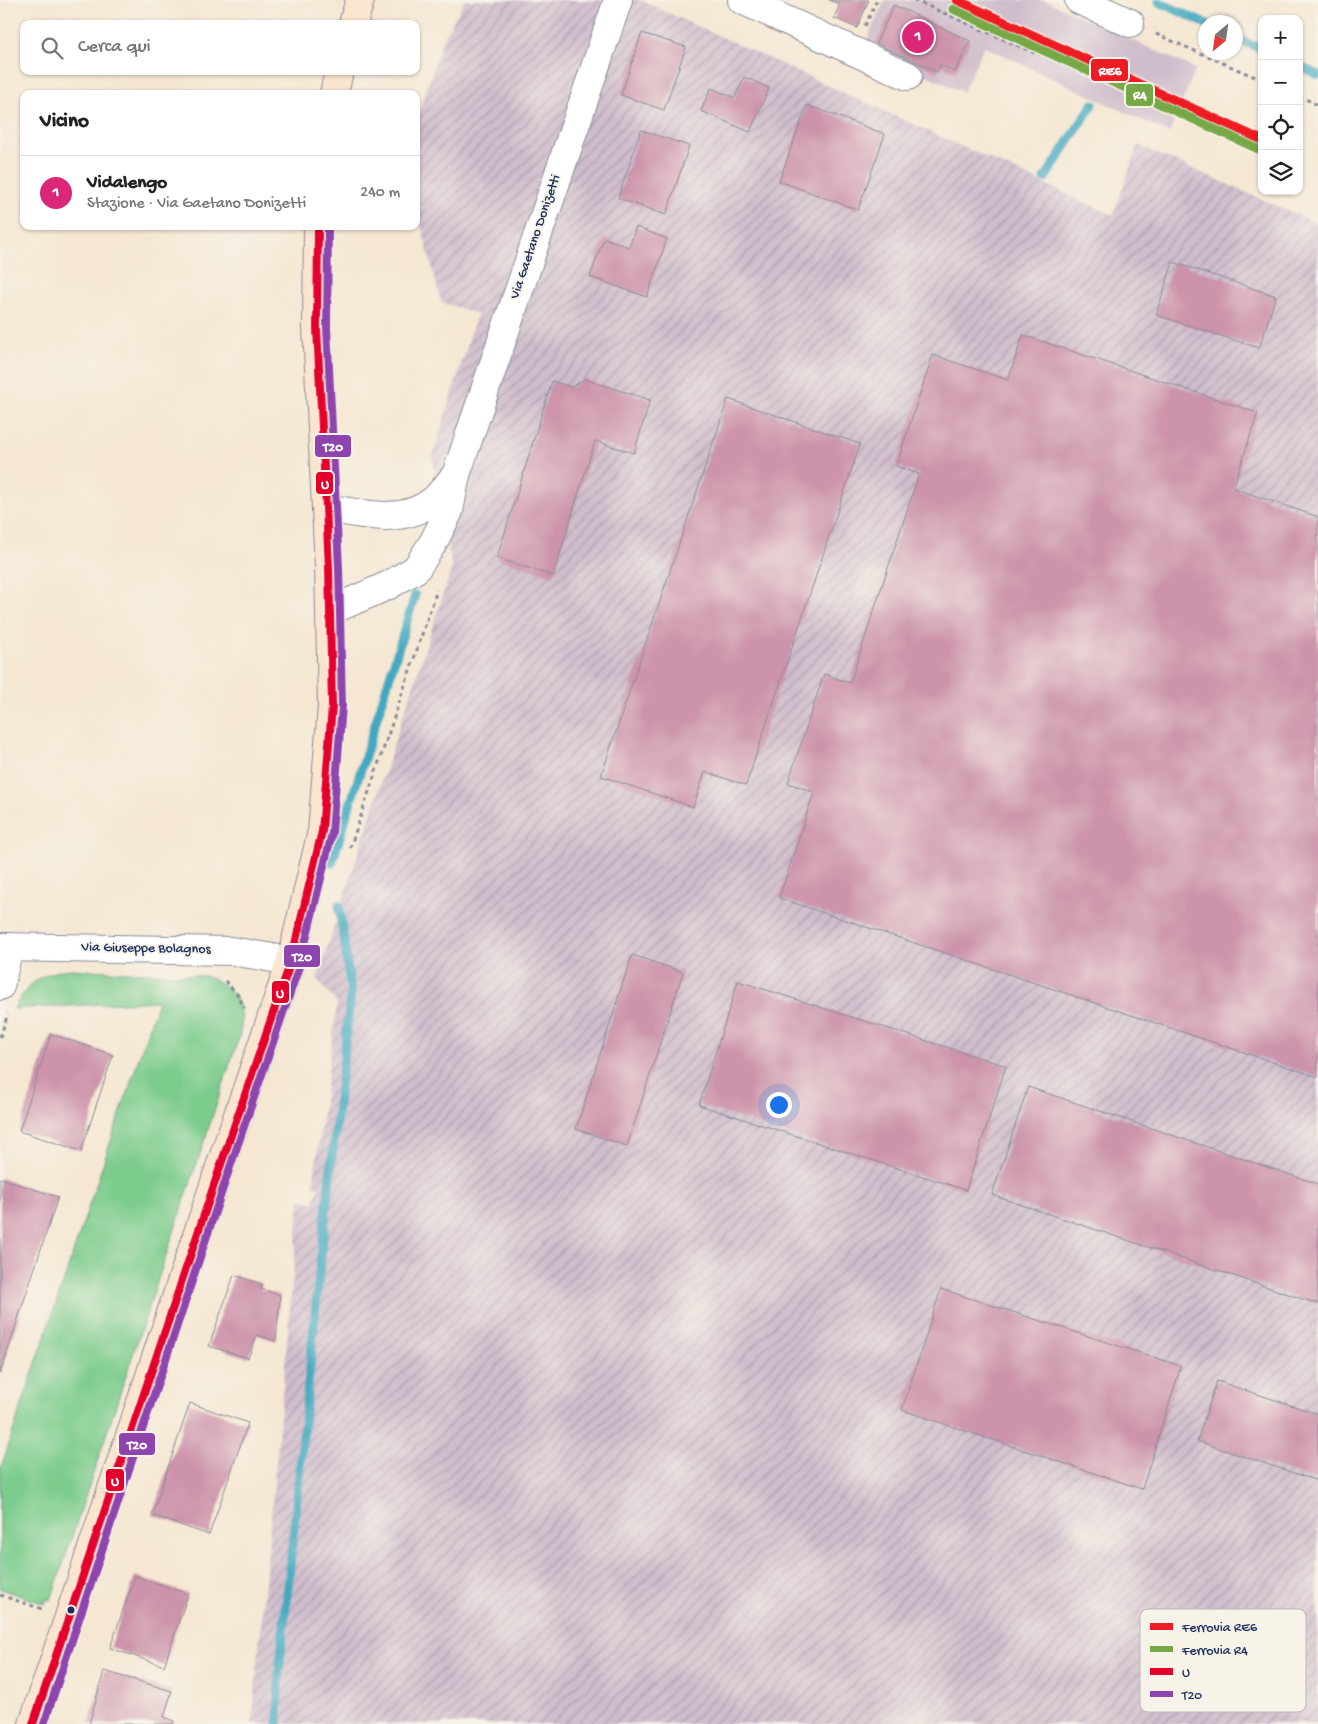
<!DOCTYPE html>
<html lang="it">
<head>
<meta charset="utf-8">
<style>
	body { margin:0; font-family:"Gochi Hand",sans-serif; background:#f6f6f6; color:#222 }
	.controls { position:absolute; right:15px; top:15px; display:grid; overflow:hidden; border-radius:10px; box-shadow:0 1px 4px #0004 }
	.controls button { width:45px; height:45px; display:grid; place-items:center; padding:0; border:0; border-bottom:1px solid #e0e0e0; background:#fff; color:#222; font:25px sans-serif }
	.compass { position:absolute; left:1198px; top:15px; width:45px; height:45px; border-radius:50%; background:#fff; box-shadow:0 1px 4px #0004; rotate:209deg }
	.you { position:absolute; left:778px; top:1104px; width:18px; height:18px; margin:-12px; border:4px solid #fff; border-radius:50%; background:#1a73e8; box-shadow:0 0 0 8px #1a73e833 }
	.badge { display:grid; place-items:center; width:32px; height:32px; border-radius:50%; background:#db2777; color:#fff; font-size:16px; font-weight:700 }
	.pin { position:absolute; translate:-50% -50%; border:2px solid #fff; box-shadow:0 1px 5px #0006 }
	.list { margin:0; padding:0; list-style:none }
	h2 { display:flex; justify-content:space-between; align-items:center; height:65px; margin:0; padding:0 20px; font-size:21px }
	h2 small { font-size:16px; font-weight:400; color:#767676 }
	.list li { display:grid; grid-template-columns:32px 1fr auto; gap:15px; align-items:center; box-sizing:border-box; height:75px; padding:0 20px; border-top:1px solid #e0e0e0 }
	.list b { display:block; font-size:19px; white-space:nowrap }
	.list p { margin:0; font-size:16px; white-space:nowrap; color:#767676 }
	.list em { font-size:16px; font-style:normal; color:#767676 }
	.icon { flex:none; width:28px; height:28px; fill:none; stroke:currentColor; stroke-width:2; stroke-linecap:round; stroke-linejoin:round }
	.map { position:relative; flex:none; width:1318px; height:1724px; overflow:hidden }
	.search { position:absolute; background:#fff; box-shadow:0 1px 4px #0004; left:20px; top:20px; width:400px; height:55px; display:flex; align-items:center; gap:12px; box-sizing:border-box; padding:0 18px; border-radius:10px; color:#767676; font-size:19px }
	.panel { position:absolute; background:#fff; box-shadow:0 1px 4px #0004; left:20px; top:90px; width:400px; height:140px; border-radius:10px }
	.map>svg:first-child { display:block }
</style>
</head>
<body>
<div class="map">
<svg width="1318" height="1724" viewBox="0 0 1318 1724">
	<defs>
		<pattern id="industrial-furrows" width="10" height="10" patternUnits="userSpaceOnUse" patternTransform="scale(1.25)"><rect width="10" height="10" fill="#d0bdcc"/><path d="M-1 1l2-2M0 10L10 0M9 11l2-2" fill="none" stroke="#a89aa9"/></pattern>
	</defs>
	<rect width="100%" height="100%" fill="#f7f3e8"/>
	<filter id="ink" filterUnits="userSpaceOnUse"><feTurbulence type="fractalNoise" baseFrequency=".02" numOctaves="2"/><feDisplacementMap in="SourceGraphic" scale="10" xChannelSelector="R" yChannelSelector="G"/><feConvolveMatrix kernelMatrix="1 2 1 2 8 2 1 2 1" color-interpolation-filters="sRGB"/></filter>
	<filter id="wash" filterUnits="userSpaceOnUse"><feTurbulence type="fractalNoise" baseFrequency=".0096" numOctaves="4" result="noise"/><feDisplacementMap in="SourceGraphic" scale="20" xChannelSelector="R" yChannelSelector="G"/><feGaussianBlur stdDeviation="1.12" result="paint"/><feColorMatrix in="noise" values="0 0 0 0 0 0 0 0 0 0 0 0 0 0 0 0 0 1.4 0 .05"/><feComposite in="paint" operator="in"/></filter>
	<g filter="url(#wash)">
		<rect width="100%" height="100%" fill="#f5e7d2"/>
		<polygon fill="url(#industrial-furrows)" points="465,0 640,0 1113,215 1138,145 1318,224 1318,1724 252,1724 300,1199 314,1203 319,1188 313,1185 337,1003 317,979 452,567 432,458 477,314 441,302 416,205 416,123 442,41"/>
		<polygon fill="#d0bdcc" points="885,0 1044,0 1196,69 1169,133 984,46 963,92 864,46"/>
		<path fill="#7ccc8d" stroke="#4c7e76" d="M 70,969 L 204,976 C 234,984 248,1008 239,1037 L 51,1600 L 47,1599 L 45,1604 L 0,1589 L 0,1470 L 158,1001 L 14,1009 C 27,983 42,972 70,969 Z"/>
		<g fill="none" stroke-linecap="round" stroke-linejoin="round">
			<g stroke="#40a8c0" stroke-width="9">
				<polyline points="1159,2 1206,24"/>
				<polyline points="1236,38 1261,49"/>
				<polyline points="1299,66 1318,75"/>
				<polyline points="1045,178 1093,104"/>
				<polyline points="332,863 415,595"/>
				<polyline points="278,1724 279,1673 289,1576 321,1255 351,992 339,905"/>
			</g>
		</g>
		<g id="blocks">
			<g fill="#cc93aa">
				<polygon points="829,0 869,0 857,28 834,18 840,4"/>
				<polygon points="894,5 970,41 955,72 940,65 937,72 876,43"/>
				<polygon points="642,33 686,47 664,110 621,95"/>
				<polygon points="744,77 769,88 750,132 701,111 711,88 735,98"/>
				<polygon points="807,105 885,134 858,210 779,181"/>
				<polygon points="641,130 689,146 666,215 618,198"/>
				<polygon points="636,227 667,239 647,297 590,277 604,238 629,247"/>
				<polygon points="1173,262 1276,296 1259,348 1156,315"/>
				<polygon points="1023,335 1258,413 1233,488 1318,517 1318,1077 779,898 814,792 788,783 824,674 850,683 919,474 896,466 933,355 1008,380"/>
				<polygon points="584,379 650,400 634,453 595,441 553,576 497,558 552,381 572,387"/>
				<polygon points="728,399 860,444 746,785 705,772 693,807 601,776"/>
				<polygon points="632,955 683,972 627,1146 576,1129"/>
				<polygon points="738,981 1006,1066 966,1190 699,1105"/>
				<polygon points="51,1034 113,1055 81,1151 19,1131"/>
				<polygon points="1028,1087 1318,1184 1318,1304 992,1195"/>
				<polygon points="0,1178 58,1197 0,1374"/>
				<polygon points="234,1275 262,1284 261,1289 280,1295 276,1341 257,1335 248,1358 209,1346"/>
				<polygon points="941,1289 1181,1366 1142,1489 902,1410"/>
				<polygon points="1217,1381 1318,1414 1318,1481 1197,1441"/>
				<polygon points="190,1403 248,1423 209,1535 152,1515"/>
				<polygon points="135,1576 188,1594 164,1666 110,1648"/>
				<polygon points="104,1671 172,1691 164,1717 174,1721 173,1724 89,1724"/>
			</g>
		</g>
	</g>
	<g filter="url(#ink)">
		<use href="#blocks" fill-opacity="0" stroke="#888b98" stroke-width="1"/>
		<g fill="none" stroke-linecap="round" stroke-linejoin="round">
			<g stroke="#888b98" stroke-width="30">
				<g id="street">
					<polyline points="742,0 908,76"/>
					<polyline points="1079,0 1130,23"/>
					<path d="M 326,508 C 362,514 404,526 435,499 C 442,492 449,483 456,475"/>
					<polyline points="330,611 389,585 416,569 433,543 449,511 456,475 618,0"/>
					<polyline points="0,947 231,951 291,961"/>
					<polyline points="0,986 9,947"/>
				</g>
			</g>
			<g stroke="#888b98" stroke-width="30">
				<g id="secondary">
					<polyline points="353,24 360,0"/>
					<polyline points="334,94 339,71"/>
					<polyline points="33,1724 219,1170 291,961 322,831 332,706 329,568 317,328 318,226"/>
				</g>
			</g>
			<g stroke="#888b98" stroke-width="3" stroke-dasharray="4 4" stroke-linecap="butt">
				<polyline points="914,0 1039,55"/>
				<polyline points="865,26 877,0"/>
				<polyline points="1156,34 1262,80"/>
				<polyline points="1299,96 1318,105"/>
				<polyline points="350,848 437,590"/>
				<polyline points="225,981 238,995 244,1008"/>
				<polyline points="0,1037 8,1014"/>
				<polyline points="0,1595 42,1609"/>
			</g>
			<use href="#street" stroke="#fff" stroke-width="28"/>
			<use href="#secondary" stroke="#fce5cf" stroke-width="28"/>
			<g stroke="#f7f3e8" stroke-width="11">
				<polyline id="bus-1" points="33,1724 219,1170 291,961 322,831 332,706 329,568 317,328 318,226"/>
			</g>
			<g stroke="#f7f3e8" stroke-width="11">
				<polyline id="bus-2" points="44,1724 228,1173 300,964 332,833 342,706 339,568 327,328 328,226"/>
			</g>
			<use href="#bus-1" stroke="#e4002b" stroke-width="8"/>
			<use href="#bus-2" stroke="#8e44ad" stroke-width="8"/>
			<g stroke="#f7f3e8" stroke-width="12">
				<polyline id="rail-1" points="957,0 1262,140"/>
			</g>
			<g stroke="#f7f3e8" stroke-width="12">
				<polyline id="rail-2" points="953,9 1258,149"/>
			</g>
			<use href="#rail-1" stroke="#ed1c24" stroke-width="9"/>
			<use href="#rail-2" stroke="#76a845" stroke-width="9"/>
		</g>
	</g>
	<circle fill="#1b2f5e" stroke="#f7f3e8" stroke-width="2" cx="71" cy="1610" r="4.5"/>
	<g text-anchor="middle" dominant-baseline="central" stroke-width="4" stroke-linejoin="round" paint-order="stroke">
		<g font-size="14" fill="#1b2f5e" stroke="#f7f3e8">
			<text transform="translate(536 237) rotate(-71)">Via Gaetano Donizetti</text>
			<text transform="translate(146 949) rotate(1)">Via Giuseppe Bolagnos</text>
		</g>
	</g>
	<rect x="1140" y="1609" width="166" height="103" rx="8" fill="#f7f3e8" stroke="#b5b8bf" stroke-width="1"/>
	<rect x="1150" y="1623" width="23" height="7" fill="#ed1c24"/>
	<rect x="1150" y="1646" width="23" height="6" fill="#76a845"/>
	<rect x="1150" y="1668" width="23" height="7" fill="#e4002b"/>
	<rect x="1150" y="1691" width="23" height="6" fill="#8e44ad"/>
	<g font-size="14" fill="#1b2f5e">
		<text x="1182" y="1631">Ferrovia RE6</text>
		<text x="1182" y="1654">Ferrovia R4</text>
		<text x="1182" y="1676">U</text>
		<text x="1182" y="1699">T20</text>
	</g>
	<g stroke="#f7f3e8" stroke-width="2">
		<rect x="1090" y="58" width="39" height="24" rx="5" fill="#ed1c24"/>
		<rect x="1125" y="83" width="29" height="24" rx="5" fill="#76a845"/>
		<rect x="314" y="434" width="38" height="24" rx="5" fill="#8e44ad"/>
		<rect x="315" y="471" width="19" height="24" rx="5" fill="#e4002b"/>
		<rect x="283" y="944" width="38" height="24" rx="5" fill="#8e44ad"/>
		<rect x="271" y="980" width="19" height="24" rx="5" fill="#e4002b"/>
		<rect x="118" y="1432" width="38" height="24" rx="5" fill="#8e44ad"/>
		<rect x="105" y="1468" width="20" height="24" rx="5" fill="#e4002b"/>
	</g>
	<g font-size="14" text-anchor="middle" font-weight="bold" fill="#fff">
		<text x="1110" y="75">RE6</text>
		<text x="1140" y="99">R4</text>
		<text x="333" y="451">T20</text>
		<text x="325" y="488">U</text>
		<text x="302" y="961">T20</text>
		<text x="280" y="997">U</text>
		<text x="137" y="1449">T20</text>
		<text x="115" y="1485">U</text>
	</g>
</svg>
<div class="controls">
<button>+</button>
<button>−</button>
<button><svg class="icon" aria-label="locate" viewBox="0 0 24 24"><circle cx="12" cy="12" r="6"/><path d="M12 2v4M12 18v4M2 12h4M18 12h4"/></svg></button>
<button><svg class="icon" aria-label="layers" viewBox="0 0 24 24"><path d="M12 4l9 5-9 5-9-5zM3 14l9 5 9-5"/></svg></button>
</div>
<svg class="compass" viewBox="-18 -18 36 36"><path d="M0-13l5 13h-10z" fill="#e53935"/><path d="M0 13l5-13h-10z" fill="#767676"/></svg>
<div class="you"></div>
<div class="pin badge" style="left:918px;top:37px">1</div>
<div class="search"><svg class="icon" aria-label="search" viewBox="0 0 24 24"><circle cx="10" cy="10" r="6"/><path d="M15 15l6 6"/></svg>Cerca qui</div>
<section class="panel">
<h2>Vicino<small></small></h2>
<ul class="list">
<li><span class="badge">1</span><div><b>Vidalengo</b><p>Stazione · Via Gaetano Donizetti</p></div><em>240 m</em></li>
</ul>
</section>
</div>
</body>
</html>
